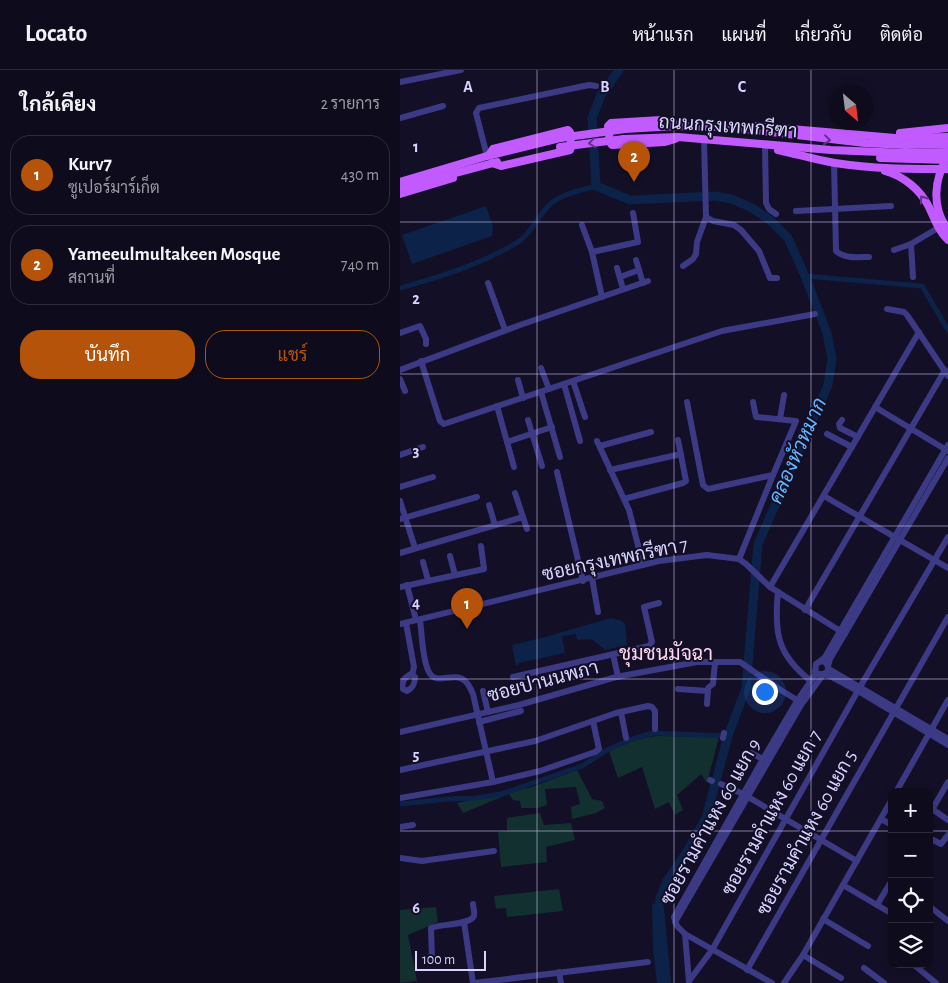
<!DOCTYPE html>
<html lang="th">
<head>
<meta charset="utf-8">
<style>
	body { margin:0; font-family:"Alegreya Sans",Sarabun,sans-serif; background:#1c1929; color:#f1f3f6 }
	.controls { position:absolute; right:15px; bottom:15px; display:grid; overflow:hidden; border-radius:10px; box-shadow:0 2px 8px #0003 }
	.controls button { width:45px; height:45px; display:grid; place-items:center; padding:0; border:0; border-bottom:1px solid #2e2b3b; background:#0e0b1c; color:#f1f3f6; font:25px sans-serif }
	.compass { position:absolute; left:428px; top:15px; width:45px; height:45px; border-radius:50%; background:#0e0b1c; box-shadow:0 2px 8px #0003; rotate:152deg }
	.scale { position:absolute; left:15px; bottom:12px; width:71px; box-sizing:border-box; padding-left:5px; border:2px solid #d9d4ff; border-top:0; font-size:14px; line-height:18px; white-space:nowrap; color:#d9d4ff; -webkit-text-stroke:4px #130f26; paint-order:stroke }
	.you { position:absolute; left:364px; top:621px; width:18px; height:18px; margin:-12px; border:4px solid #fff; border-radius:50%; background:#1a73e8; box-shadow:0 0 0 8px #1a73e833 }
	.badge { display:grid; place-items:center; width:32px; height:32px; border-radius:50%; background:#b45309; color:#fff; font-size:16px; font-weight:700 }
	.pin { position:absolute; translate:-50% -41px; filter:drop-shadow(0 1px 2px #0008) }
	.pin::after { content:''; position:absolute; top:26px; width:18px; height:15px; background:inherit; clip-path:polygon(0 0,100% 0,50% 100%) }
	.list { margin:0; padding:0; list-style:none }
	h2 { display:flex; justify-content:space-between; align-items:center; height:65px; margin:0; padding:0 20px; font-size:21px }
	h2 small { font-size:16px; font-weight:400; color:#9b9ba3 }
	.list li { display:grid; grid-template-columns:32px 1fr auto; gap:15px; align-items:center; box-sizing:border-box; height:80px; margin:0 10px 10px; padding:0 10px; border:1px solid #2e2b3b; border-radius:20px }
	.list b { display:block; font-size:19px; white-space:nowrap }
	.list p { margin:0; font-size:16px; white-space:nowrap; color:#9b9ba3 }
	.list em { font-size:16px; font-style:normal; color:#9b9ba3 }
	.actions { display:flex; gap:10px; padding:15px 20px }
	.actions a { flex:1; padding:11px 0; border:1px solid #b45309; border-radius:20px; text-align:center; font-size:18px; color:#b45309 }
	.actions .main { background:#b45309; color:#fff }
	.icon { flex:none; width:28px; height:28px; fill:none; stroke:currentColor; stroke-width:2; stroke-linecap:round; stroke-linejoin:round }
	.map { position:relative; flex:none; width:548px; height:913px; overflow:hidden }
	header { display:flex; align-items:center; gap:30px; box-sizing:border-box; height:70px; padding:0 25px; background:#0e0b1c; border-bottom:1px solid #2e2b3b }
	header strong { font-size:24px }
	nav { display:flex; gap:28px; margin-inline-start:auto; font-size:18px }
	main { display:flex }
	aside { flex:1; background:#0e0b1c }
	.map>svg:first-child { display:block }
</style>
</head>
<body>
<header>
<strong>Locato</strong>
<nav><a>หน้าแรก</a><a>แผนที่</a><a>เกี่ยวกับ</a><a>ติดต่อ</a></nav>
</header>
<main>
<aside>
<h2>ใกล้เคียง<small>2 รายการ</small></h2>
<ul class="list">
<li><span class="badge">1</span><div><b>Kurv7</b><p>ซูเปอร์มาร์เก็ต</p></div><em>430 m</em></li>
<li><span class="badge">2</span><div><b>Yameeulmultakeen Mosque</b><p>สถานที่</p></div><em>740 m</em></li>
</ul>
<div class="actions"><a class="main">บันทึก</a><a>แชร์</a></div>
</aside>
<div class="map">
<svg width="548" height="913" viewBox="0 0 548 913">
	<rect width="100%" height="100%" fill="#130f26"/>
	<g fill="#12302f">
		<polygon points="257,666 319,667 307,713 301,704 277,725 283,740 275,745 269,732 255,739 242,697 218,708 209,681 238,669"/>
		<polygon points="177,700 192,729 202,731 205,738 196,743 172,749 171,737 180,734 176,717 145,719 147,735 138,738 121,738 120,731 113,730 109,724 63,743 57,733 132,717"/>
		<polygon points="140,743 144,755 171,753 175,770 146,777 147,792 101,797 98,762 107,761 107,748"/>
		<polygon points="159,819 163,841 107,847 106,838 96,839 94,826"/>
		<polygon points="36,837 38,852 8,865 17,911 0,913 0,840"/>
	</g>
	<g fill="#0c2248">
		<polygon points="86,136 93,157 92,166 12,194 2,165"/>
		<polygon points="211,548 222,551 225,554 227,575 205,580 192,569 177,570 176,564 162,566 165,583 119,593 118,595 116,596 112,575 145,567"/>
		<polygon points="252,833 264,838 271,913 257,913 253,879"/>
	</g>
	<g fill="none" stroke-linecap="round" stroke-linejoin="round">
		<g stroke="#0c2248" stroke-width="5">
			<polyline points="405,206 522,216 548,260"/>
			<path d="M 0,218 C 40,207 82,194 118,172 C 130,165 138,147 147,137 C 159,124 180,121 196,116"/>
			<polyline points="0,734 48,729 76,728 101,724 182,696 207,680 229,670 253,663 328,666"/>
		</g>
		<polyline stroke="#0c2248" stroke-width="9" points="219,0 201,25 192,48 196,116 230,130 315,126 332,129 352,138 370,150 388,168 405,206 427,263 432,289 428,315 358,474 346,618 328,666 306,748 288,780 267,811 260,828 258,846"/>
		<g stroke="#3d3a85" stroke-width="6">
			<polyline points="0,12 61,0"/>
			<polyline points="0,48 43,36"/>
			<polyline points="304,69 306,147 313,151 334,155 341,160 359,181 370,208 377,208"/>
			<polyline points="365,76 366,133 369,139 376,144"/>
			<polyline points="87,86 76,43 79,38 189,15 196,16"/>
			<path d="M 434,92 L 436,181 C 445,189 458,187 469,187"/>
			<polyline points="396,141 491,136"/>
			<polyline points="182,155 192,182 202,227"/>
			<polyline points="511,174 513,207"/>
			<polyline points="494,180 511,174 538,158"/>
			<polyline points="192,182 238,172 233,143"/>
			<polyline points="236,190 243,213"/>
			<polyline points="283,196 293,189 296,184 297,172 306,147"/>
			<polyline points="217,198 223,219"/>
			<polyline points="220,207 239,200"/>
			<polyline points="88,213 105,260"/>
			<polyline points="487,239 504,242 507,245 548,306"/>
			<polyline points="0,263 20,256 26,269 26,274"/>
			<polyline points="21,291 40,351 44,354 322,261 415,244"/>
			<polyline points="141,298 149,319"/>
			<polyline points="0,300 120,255 248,211"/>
			<polyline points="0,309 5,321"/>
			<polyline points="118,310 123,328"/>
			<polyline points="173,311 185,347"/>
			<polyline points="164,314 180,371"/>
			<polyline points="141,322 160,387"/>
			<polyline points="287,332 303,415 308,419 373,405 396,351 356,347 353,332"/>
			<polyline points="97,336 114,397"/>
			<polyline points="475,337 548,381"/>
			<polyline points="380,349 384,325"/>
			<polyline points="128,350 142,396"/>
			<polyline points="442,350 439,354 440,358 458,367"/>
			<polyline points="427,364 452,377"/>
			<polyline points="197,371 229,440 243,495"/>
			<polyline points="107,372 152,357"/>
			<polyline points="200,376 251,362"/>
			<polyline points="0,385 23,377"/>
			<polyline points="210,400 281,384"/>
			<polyline points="157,402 183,511"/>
			<polyline points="0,417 33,407"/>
			<polyline points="115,423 127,459"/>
			<polyline points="424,426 548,498"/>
			<polyline points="224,429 283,413 286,411 278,370"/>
			<polyline points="0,431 15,478"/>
			<polyline points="89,435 95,455"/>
			<polyline points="0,449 77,427"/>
			<polyline points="0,483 123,447"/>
			<polyline points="50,486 55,505"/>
			<polyline points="339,489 373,405"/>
			<polyline points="23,492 28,510"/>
			<polyline points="192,508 198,542"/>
			<polyline points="7,515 16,550"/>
			<polyline points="0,517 84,499 81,476"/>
			<polyline points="370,517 519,262"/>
			<path d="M 378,522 C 374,562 377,585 411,611"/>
			<polyline points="405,540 545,300"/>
			<path d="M 20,550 C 22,564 22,586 28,600 C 35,618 54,600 65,611 C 69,614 71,620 73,624 L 93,712"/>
			<polyline points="6,553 14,597 12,605"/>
			<polyline points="0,554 259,491 307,485 339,489 346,494 370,517 445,564"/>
			<polyline points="213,584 218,607"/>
			<polyline points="419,592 425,587 548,375"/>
			<polyline points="428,596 430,589 548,388"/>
			<polyline points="429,599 548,669"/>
			<path d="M 11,604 L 15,607 C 15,614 13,618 7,621 L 3,619 C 1,612 5,607 11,604 Z"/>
			<polyline points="424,604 432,607 458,621 548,675"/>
			<polyline points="113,607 249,576 252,572 244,537 259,533"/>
			<polyline points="278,619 308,621"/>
			<polyline points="83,621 88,642"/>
			<polyline points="307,634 308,618 313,614 315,593"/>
			<polyline points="221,642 226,668"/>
			<polyline points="79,652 121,641"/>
			<polyline points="0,662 119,635 216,607 297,592 340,592 379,619 402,633"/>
			<polyline points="323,668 324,663"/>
			<polyline points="351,683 363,689"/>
			<polyline points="0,700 135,671 216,643 248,636 252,637 255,641 255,659"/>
			<polyline points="310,710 312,711"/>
			<polyline points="321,714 343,724 457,791"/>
			<polyline points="496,722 548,630"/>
			<polyline points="0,728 93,712 140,701 195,682 199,679 193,651"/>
			<polyline points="532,739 548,750"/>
			<polyline points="529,745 548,712"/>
			<polyline points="481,749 492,755"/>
			<polyline points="0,757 13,755"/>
			<polyline points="529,768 541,774 548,765"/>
			<polyline points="0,788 22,791 94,781"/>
			<polyline points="443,815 489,842"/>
			<polyline points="477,835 492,810"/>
			<polyline points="529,836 548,851"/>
			<polyline points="423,849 468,876"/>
			<polyline points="64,852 73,913"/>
			<polyline points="275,852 401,635 423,605"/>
			<polyline points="285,864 289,912"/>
			<polyline points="403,885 441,908"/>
			<path d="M 32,889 L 31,858 C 40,854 70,855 74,846 C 75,843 73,837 73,834"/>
			<polyline points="513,894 536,913"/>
			<polyline points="464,898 484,913"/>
			<polyline points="347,900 548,547"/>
			<polyline points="159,902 161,913"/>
			<polyline points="289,911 312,880 460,617 548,467"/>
			<polyline points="74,913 248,892"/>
			<polyline points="372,913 285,864 277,856 274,847 363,689 397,631 415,605 416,594 419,592 424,591 428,596 428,601 424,604 418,604 415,601"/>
			<polyline points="384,913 403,885 492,729"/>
		</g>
		<g stroke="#c25bff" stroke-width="8">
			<polyline points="273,53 261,50 211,53 208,56 210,72 212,75 265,72 275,69"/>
			<polyline points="356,56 495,68 548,67"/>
			<polyline points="225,59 276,56 327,57 465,73 505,75 548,74"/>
			<polyline points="500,63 548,58"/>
			<polyline points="224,69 278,67 431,80 505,83 548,82"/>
			<path d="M 378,80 C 397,84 416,90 435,93 C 472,99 510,99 548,99"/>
			<polyline points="89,85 93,79 168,60 170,62 171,76 170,80 101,96 92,93"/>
			<polyline points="480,88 548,90"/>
			<path d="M 485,101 C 503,106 520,119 529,137 C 535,150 538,160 548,170"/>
			<polyline points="0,112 87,86 160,68"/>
			<polyline points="0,118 97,92"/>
			<polyline points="0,124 53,108"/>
		</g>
		<g stroke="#c25bff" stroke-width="8">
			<polyline points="160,68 225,59"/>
			<polyline points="160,77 224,69"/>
			<path d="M 548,86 C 534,109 531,137 548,160"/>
		</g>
	</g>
	<defs><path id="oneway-chevron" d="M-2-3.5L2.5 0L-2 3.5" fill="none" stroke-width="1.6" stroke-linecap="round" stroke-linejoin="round" transform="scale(1.25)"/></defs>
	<g stroke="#623188">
		<use href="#oneway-chevron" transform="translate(427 70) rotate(7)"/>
		<use href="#oneway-chevron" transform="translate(192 73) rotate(173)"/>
		<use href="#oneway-chevron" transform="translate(523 129) rotate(-125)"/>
	</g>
	<path fill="none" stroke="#d9d4ff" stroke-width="1" stroke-opacity="0.55" d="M 137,0 L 137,913M 274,0 L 274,913M 411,0 L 411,913M 0,152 L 548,152M 0,304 L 548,304M 0,456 L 548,456M 0,609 L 548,609M 0,761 L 492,761M 529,761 L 548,761"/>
	<g text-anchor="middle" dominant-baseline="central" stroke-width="4" stroke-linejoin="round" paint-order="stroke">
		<g font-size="19" fill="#d9d4ff" stroke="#130f26">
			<text transform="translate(328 57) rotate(4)">ถนนกรุงเทพกรีฑา</text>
			<text transform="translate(215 490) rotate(-12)">ซอยกรุงเทพกรีฑา 7</text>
			<text transform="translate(143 612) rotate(-15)">ซอยปานนพภา</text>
			<text transform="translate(372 743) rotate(-61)">ซอยรามคำแหง 60 แยก 7</text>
			<text transform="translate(311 752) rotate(-61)">ซอยรามคำแหง 60 แยก 9</text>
			<text transform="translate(407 763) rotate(-61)">ซอยรามคำแหง 60 แยก 5</text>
		</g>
		<g font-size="20" font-style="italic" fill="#62b6ff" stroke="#130f26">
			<text transform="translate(398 381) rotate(-66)">คลองหัวหมาก</text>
		</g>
		<g font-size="20" fill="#ffd6f0" stroke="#130f26">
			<text x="266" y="584">ชุมชนมัจฉา</text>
		</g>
	</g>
	<g font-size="16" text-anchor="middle" font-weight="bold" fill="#d9d4ff" stroke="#130f26" stroke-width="4" stroke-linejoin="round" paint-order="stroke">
		<text x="68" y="22">A</text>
		<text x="205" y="22">B</text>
		<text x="342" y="22">C</text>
		<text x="16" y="82">1</text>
		<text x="16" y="234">2</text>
		<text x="16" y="386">3</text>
		<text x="16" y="538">4</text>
		<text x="16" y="690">5</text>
		<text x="16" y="843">6</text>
	</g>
</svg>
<div class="controls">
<button>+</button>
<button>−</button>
<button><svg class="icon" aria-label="locate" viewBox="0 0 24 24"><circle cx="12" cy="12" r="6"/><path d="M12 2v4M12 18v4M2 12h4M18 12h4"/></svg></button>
<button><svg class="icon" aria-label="layers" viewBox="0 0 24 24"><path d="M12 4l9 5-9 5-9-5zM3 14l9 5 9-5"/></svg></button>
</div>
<svg class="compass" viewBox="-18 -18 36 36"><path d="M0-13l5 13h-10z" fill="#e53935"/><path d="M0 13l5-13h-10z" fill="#9b9ba3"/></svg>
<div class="scale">100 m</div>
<div class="you"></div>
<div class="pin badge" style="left:67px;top:559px">1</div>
<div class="pin badge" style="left:234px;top:112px">2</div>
</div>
</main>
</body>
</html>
